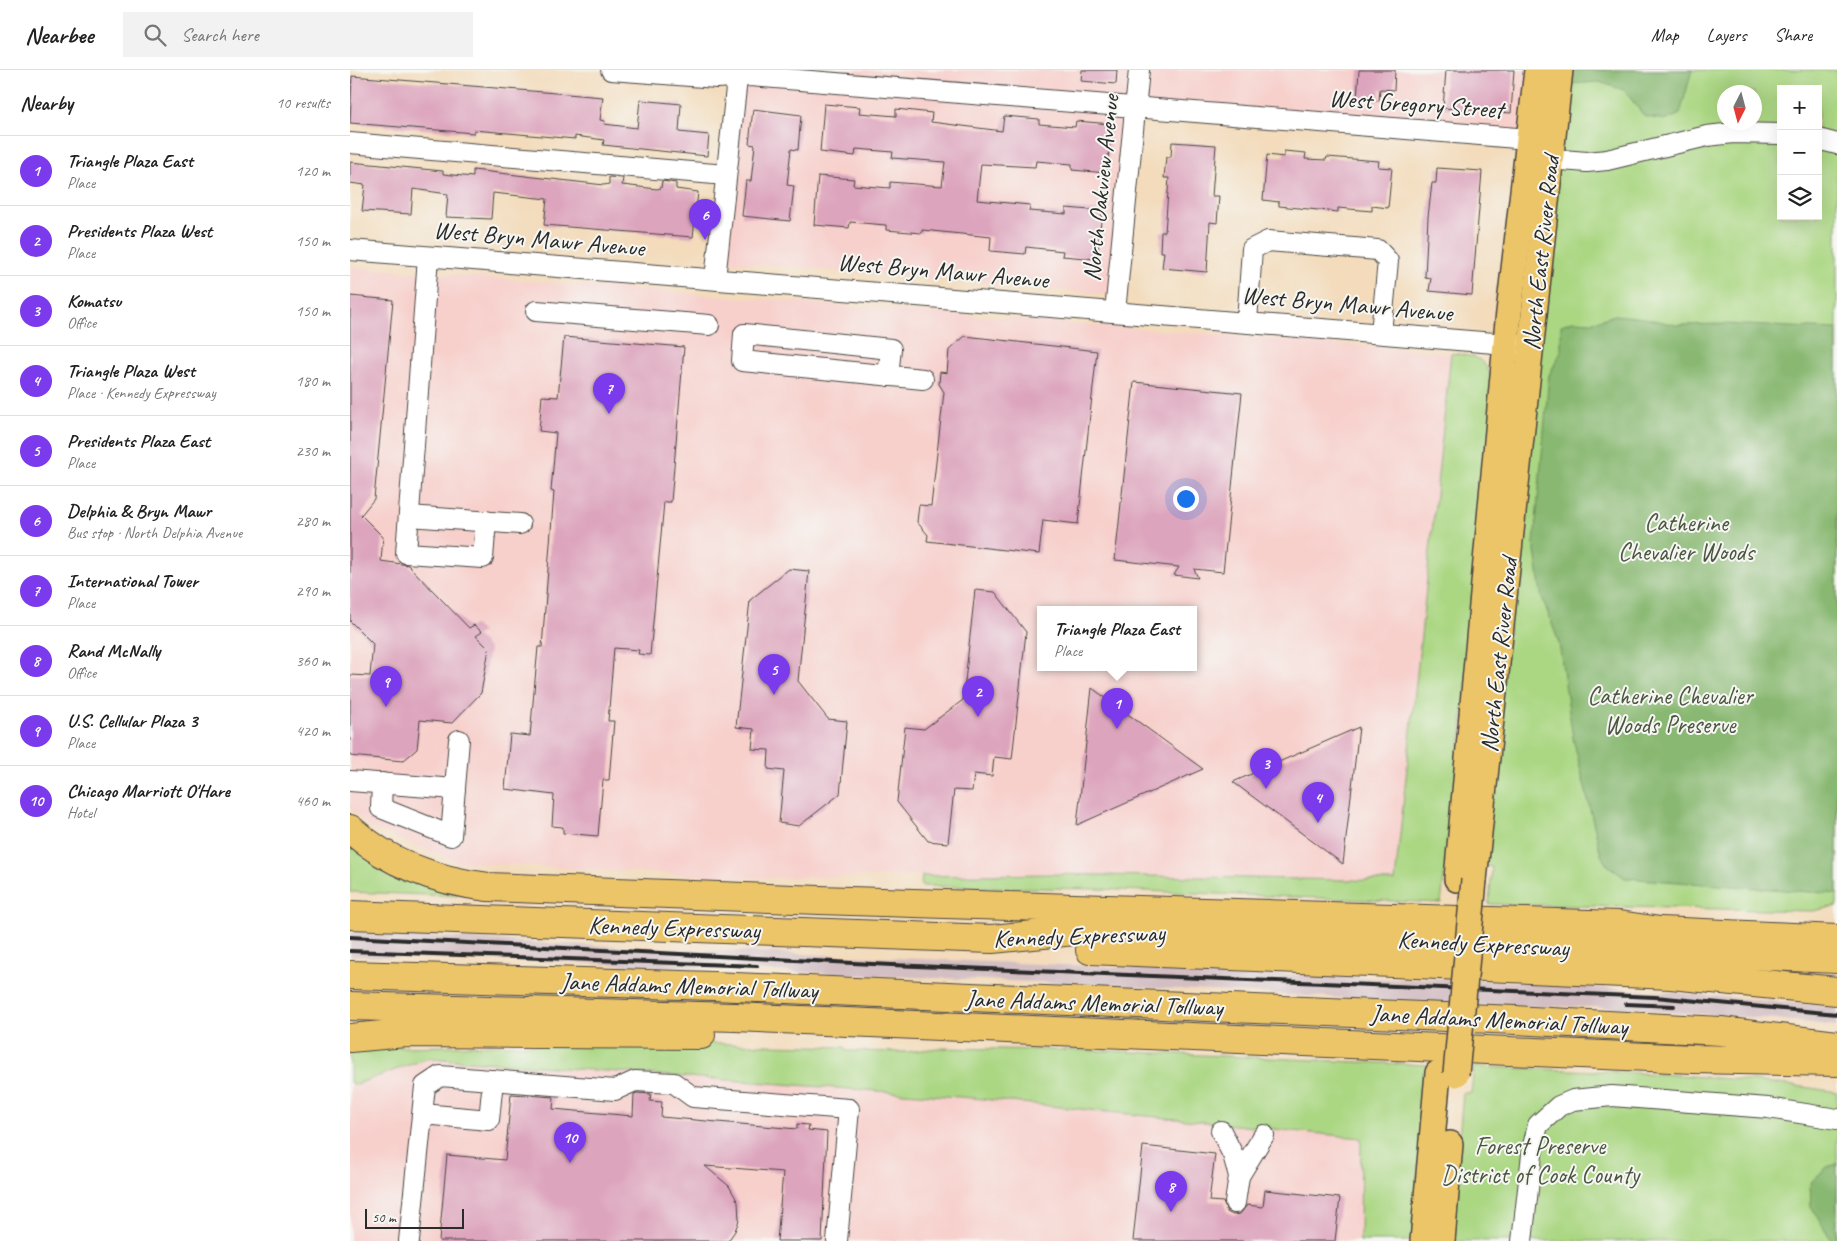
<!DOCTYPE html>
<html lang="en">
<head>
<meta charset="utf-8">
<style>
	body { margin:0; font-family:Caveat,sans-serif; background:#f2f2f2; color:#222 }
	.controls { position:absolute; right:15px; top:15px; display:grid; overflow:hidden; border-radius:0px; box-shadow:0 5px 20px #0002 }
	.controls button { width:45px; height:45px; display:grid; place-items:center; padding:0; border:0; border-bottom:1px solid #e0e0e0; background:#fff; color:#222; font:25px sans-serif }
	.compass { position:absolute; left:1367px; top:15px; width:45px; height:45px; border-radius:50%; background:#fff; box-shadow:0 5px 20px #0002; rotate:186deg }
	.scale { position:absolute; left:15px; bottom:12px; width:99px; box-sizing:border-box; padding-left:5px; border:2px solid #2b2b2b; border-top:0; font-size:14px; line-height:18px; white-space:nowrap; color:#2b2b2b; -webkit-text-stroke:4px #f6f6f2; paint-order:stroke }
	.you { position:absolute; left:835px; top:428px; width:18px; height:18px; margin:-12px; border:4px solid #fff; border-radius:50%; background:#1a73e8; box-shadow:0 0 0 8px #1a73e833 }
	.badge { display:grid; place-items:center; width:32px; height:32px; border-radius:50%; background:#7c3aed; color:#fff; font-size:16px; font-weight:700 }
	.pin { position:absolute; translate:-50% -41px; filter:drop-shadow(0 1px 2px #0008) }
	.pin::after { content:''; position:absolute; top:26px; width:18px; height:15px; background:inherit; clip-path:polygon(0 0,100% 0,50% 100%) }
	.popup { position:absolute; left:687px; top:536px; width:160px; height:65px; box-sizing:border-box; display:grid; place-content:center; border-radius:0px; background:#fff; filter:drop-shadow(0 1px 4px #0005); font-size:16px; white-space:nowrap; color:#767676 }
	.popup b { font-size:19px; color:#222 }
	.popup::after { content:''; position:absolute; left:50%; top:100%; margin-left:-10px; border:10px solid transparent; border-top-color:#fff }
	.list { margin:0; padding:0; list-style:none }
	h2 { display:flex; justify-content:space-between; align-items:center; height:65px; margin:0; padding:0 20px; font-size:21px }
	h2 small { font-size:16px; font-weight:400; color:#767676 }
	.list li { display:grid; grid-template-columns:32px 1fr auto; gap:15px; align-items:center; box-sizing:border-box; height:70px; padding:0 20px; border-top:1px solid #e0e0e0 }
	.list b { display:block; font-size:19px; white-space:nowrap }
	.list p { margin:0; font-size:16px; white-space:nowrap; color:#767676 }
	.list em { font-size:16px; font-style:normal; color:#767676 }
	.icon { flex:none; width:28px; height:28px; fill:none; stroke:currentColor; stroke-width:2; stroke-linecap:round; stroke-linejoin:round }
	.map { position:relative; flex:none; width:1487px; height:1171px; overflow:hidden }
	header { display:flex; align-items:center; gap:30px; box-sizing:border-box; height:70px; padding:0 25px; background:#fff; border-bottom:1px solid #e0e0e0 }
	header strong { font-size:24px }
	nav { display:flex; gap:28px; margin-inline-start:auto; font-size:18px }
	.search { width:350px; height:45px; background:#f2f2f2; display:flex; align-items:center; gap:12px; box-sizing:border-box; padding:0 18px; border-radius:0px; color:#767676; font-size:19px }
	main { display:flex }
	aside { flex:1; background:#fff }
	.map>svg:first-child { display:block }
</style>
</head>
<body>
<header>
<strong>Nearbee</strong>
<div class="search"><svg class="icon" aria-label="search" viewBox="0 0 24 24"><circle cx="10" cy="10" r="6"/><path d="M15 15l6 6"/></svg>Search here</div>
<nav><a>Map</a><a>Layers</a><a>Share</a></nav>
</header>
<main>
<aside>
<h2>Nearby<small>10 results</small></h2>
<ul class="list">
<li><span class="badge">1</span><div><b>Triangle Plaza East</b><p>Place</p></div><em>120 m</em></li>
<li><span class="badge">2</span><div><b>Presidents Plaza West</b><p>Place</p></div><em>150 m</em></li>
<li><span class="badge">3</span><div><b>Komatsu</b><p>Office</p></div><em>150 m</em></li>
<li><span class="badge">4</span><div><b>Triangle Plaza West</b><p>Place · Kennedy Expressway</p></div><em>180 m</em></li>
<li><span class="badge">5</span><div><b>Presidents Plaza East</b><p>Place</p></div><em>230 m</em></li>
<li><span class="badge">6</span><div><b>Delphia &amp; Bryn Mawr</b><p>Bus stop · North Delphia Avenue</p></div><em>280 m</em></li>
<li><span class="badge">7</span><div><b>International Tower</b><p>Place</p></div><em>290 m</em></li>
<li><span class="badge">8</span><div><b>Rand McNally</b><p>Office</p></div><em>360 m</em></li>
<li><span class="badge">9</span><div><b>U.S. Cellular Plaza 3</b><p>Place</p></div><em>420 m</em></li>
<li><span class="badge">10</span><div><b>Chicago Marriott O'Hare</b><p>Hotel</p></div><em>460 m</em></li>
</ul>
</aside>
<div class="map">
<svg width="1487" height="1171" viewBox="0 0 1487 1171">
	<rect width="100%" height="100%" fill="#f6f6f2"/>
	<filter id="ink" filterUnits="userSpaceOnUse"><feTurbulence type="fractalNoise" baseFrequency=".02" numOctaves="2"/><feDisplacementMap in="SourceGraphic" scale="10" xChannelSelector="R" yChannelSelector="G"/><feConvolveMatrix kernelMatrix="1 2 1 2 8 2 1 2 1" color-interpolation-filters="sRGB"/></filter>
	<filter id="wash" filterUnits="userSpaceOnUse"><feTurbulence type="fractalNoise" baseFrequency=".0096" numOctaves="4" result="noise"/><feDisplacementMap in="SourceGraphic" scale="20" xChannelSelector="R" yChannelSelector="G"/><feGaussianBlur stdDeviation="1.12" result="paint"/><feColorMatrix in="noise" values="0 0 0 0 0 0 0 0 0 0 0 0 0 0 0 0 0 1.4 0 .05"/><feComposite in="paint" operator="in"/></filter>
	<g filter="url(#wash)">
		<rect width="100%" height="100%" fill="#f3dbbb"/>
		<g fill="#f7d0cc" fill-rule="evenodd">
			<polygon points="390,0 1178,0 1171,69 784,37 765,225 372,191"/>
			<path d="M 0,197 L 1101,283 L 1045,811 L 700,804 L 402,808 L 107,792 L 18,756 L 0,738 ZM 691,540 L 843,540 L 843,598 L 691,598 Z"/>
			<polygon points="78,988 623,1028 1011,1068 1010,1171 0,1171 0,1017"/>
		</g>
		<polygon fill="#d2bec3" points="0,862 212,874 1048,909 1081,908 1136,910 1319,922 1487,937 1487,956 1426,949 1245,937 1130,935 729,914 212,892 0,886"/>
		<g fill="#abd783" stroke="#6b8157" fill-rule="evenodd">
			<path d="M 1217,0 L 1487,0 L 1487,836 L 1463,841 L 1139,834 L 1142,797 L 1134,796 ZM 1431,19 L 1468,19 L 1468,146 L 1431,146 ZM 1374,22 L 1404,22 L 1404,52 L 1374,52 Z"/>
			<path d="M 1101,283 C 1130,287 1133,287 1145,314 L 1110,677 L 1091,833 L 746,819 L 571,816 L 572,806 L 700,804 L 1045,811 Z"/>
			<polygon points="0,773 107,824 107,826 0,822"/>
			<polygon points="302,972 495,977 496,981 557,982 588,978 759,981 1077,995 1062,1171 1010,1171 1011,1068 623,1028 78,988 4,1015 2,1012 0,1013 0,978"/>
			<path d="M 1124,997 C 1245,1001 1367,1003 1487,1022 L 1487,1171 L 1100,1171 L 1113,1023 L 1121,1023 Z"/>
		</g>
		<g fill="#88b871" stroke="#5a724e">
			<polygon points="1222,0 1342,0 1330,44 1317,50 1295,47 1274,20 1249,12 1220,14"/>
			<polygon points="1265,245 1294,248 1326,255 1373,254 1487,259 1487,824 1275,808 1256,794 1251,785 1223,668 1209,573 1191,524 1184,473 1199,305 1211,282 1211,255 1223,251 1242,252"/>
			<polygon points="1487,1094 1487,1171 1482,1171 1461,1136 1460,1113 1477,1097"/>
		</g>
		<g id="blocks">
			<g fill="#dda5bd">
				<polygon points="732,0 767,0 766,14 731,11"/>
				<polygon points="1009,0 1045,0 1044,20 1030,19 1029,31 1007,29"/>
				<polygon points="1096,0 1164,0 1161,43 1093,38"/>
				<polygon points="2,6 253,27 250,50 255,51 254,54 287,58 290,30 331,34 329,62 359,65 357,86 253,75 254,70 225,66 225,69 124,60 124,63 0,53"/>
				<polygon points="474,34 510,37 509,43 546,46 546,39 582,43 581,52 652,61 654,46 689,49 689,54 725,57 726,51 761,54 757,103 722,100 722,94 686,91 685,97 631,94 627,130 680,135 679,141 716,144 716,138 752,141 747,189 712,186 713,181 676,177 675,184 640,181 641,167 572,160 572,163 536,160 536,155 500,152 499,158 464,155 468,106 504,109 503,115 540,118 540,112 592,116 595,92 542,88 543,82 506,79 505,86 470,82"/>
				<polygon points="403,39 451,45 448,80 441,79 437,115 444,116 440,151 392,146 396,111 401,111 405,75 399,74"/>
				<polygon points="822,72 866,75 862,126 869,126 867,153 860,152 857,202 812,198 814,182 810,182 811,162 815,162 819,108 814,108 816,87 821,87"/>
				<polygon points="934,81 956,83 955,89 976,90 977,87 1029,91 1028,97 1042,98 1038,138 1022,136 1022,141 988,138 988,142 929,136 929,132 913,130 917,85 934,87"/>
				<polygon points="0,92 93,101 93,104 123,107 123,100 254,115 259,114 259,107 273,108 272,115 307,119 311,118 312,111 326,113 326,119 348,122 343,167 194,155 197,129 143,123 141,149 96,147 98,124 63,119 61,144 12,141 15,115 0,113"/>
				<polygon points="1087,98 1132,101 1122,225 1079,221 1081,208 1075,207 1078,147 1082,113 1086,113"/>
				<polygon points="0,226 43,230 24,429 11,445 33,467 31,491 58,495 119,558 124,555 132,562 126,566 139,579 131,623 102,653 70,650 67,679 53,691 0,686 0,605 20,606 23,574 0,551"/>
				<polygon points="615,266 747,281 728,454 693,450 689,484 577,471 578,465 567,452 569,435 581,436 594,322 589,314 590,302 597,303 599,280"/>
				<polygon points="214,267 334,277 321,432 314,432 300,585 288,584 289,580 264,578 258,651 264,651 259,710 253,710 248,766 213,763 213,757 202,756 204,725 155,719 160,664 180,666 188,577 192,577 204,422 201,421 206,363 189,361 192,326 208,327"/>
				<polygon points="784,312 892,323 873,502 844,499 848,508 824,505 829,497 765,490"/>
				<polygon points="439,499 459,501 448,611 478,649 497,651 490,724 449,756 429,753 434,701 418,699 419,680 402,679 404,659 386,657 400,530"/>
				<polygon points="625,520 645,522 676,562 662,689 644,687 642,706 624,704 622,721 604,720 598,773 578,771 547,732 555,657 574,659 613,630"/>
				<polygon points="742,618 853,699 727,755"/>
				<polygon points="1009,657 993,794 883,712"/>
				<polygon points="287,1023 301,1024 300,1031 312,1032 311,1047 447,1059 447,1054 459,1055 458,1060 477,1062 472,1171 427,1171 433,1102 355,1096 379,1116 388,1132 389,1150 385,1161 378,1171 89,1171 97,1085 155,1090 161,1024 204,1027 203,1039 283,1046 284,1024"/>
				<polygon points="793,1076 865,1084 859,1131 873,1132 877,1142 883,1145 890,1144 897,1135 913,1137 915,1120 990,1128 985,1171 783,1171"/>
			</g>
		</g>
	</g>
	<g filter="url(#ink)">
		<use href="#blocks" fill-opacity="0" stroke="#494541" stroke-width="1"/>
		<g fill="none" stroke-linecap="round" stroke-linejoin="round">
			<g stroke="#494541" stroke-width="22">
				<g id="minor">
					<polyline points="261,0 367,8 400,6 1179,69"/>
					<polyline points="1468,69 1487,74"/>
					<polyline points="0,73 376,105"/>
					<polyline points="1186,88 1237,92 1257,90 1357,66 1383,63 1431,64"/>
					<polyline points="0,180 1169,275"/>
					<polyline points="78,187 56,483 133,488 136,451"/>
					<polyline points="365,209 388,0"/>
					<polyline points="186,241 359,255"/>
					<polyline points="765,242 789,0"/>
					<polyline points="897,252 902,179 918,171 1028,180 1038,191 1031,263"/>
					<path d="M 538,306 L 541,279 L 394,264 L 392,291 C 452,297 513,303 573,309"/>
					<polyline points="59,446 170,454"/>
					<polyline points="0,711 105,719"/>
					<polyline points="32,713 31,738 101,766 109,670"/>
					<polyline points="73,1044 139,1050 143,1010"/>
					<polyline points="871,1061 883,1085 889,1106 885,1133"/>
					<polyline points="889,1106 914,1065"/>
					<polyline points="59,1171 75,1016 90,1006 265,1020 285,1011 324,1013 343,1027 499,1039 487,1171"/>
					<polyline points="1172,1171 1183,1076 1188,1055 1209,1036 1223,1030 1262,1026 1418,1038 1487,1049"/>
				</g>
			</g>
			<g stroke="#494541" stroke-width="28">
				<g id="major">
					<polyline points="1107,809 1158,251 1187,0"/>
					<polyline points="1124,810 1210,0"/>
					<polyline points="1073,1171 1088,1003"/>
					<polyline points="1092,1171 1100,1074"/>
				</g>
			</g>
			<g stroke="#494541" stroke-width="30">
				<g id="highway">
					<path d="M 0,759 C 39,794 86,811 138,817 L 469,830 L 1269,855 L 1310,861 L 1487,869"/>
					<polyline points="0,845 642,869 725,861 1019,869 1487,889"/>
					<polyline points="740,880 1321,905 1487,921"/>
					<polyline points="0,905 363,916 1165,950 1371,961 1487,975"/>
					<polyline points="0,936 385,947 1344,989 1487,992"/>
					<polyline points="0,968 55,963 351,965"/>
				</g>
			</g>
			<use href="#minor" stroke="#fff" stroke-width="20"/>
			<use href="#major" stroke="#edc569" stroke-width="25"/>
			<use href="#highway" stroke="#edc569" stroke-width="28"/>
			<g stroke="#2b2b2b" stroke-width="4">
				<polyline points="0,867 542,895 1305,927 1487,944"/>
				<polyline points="0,881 407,896"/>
				<polyline points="1276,934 1324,936"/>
			</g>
			<g stroke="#494541" stroke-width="28" stroke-linecap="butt">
				<polyline id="major-bridge" points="1106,1004 1124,810"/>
			</g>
			<use href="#major-bridge" stroke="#edc569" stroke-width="25"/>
		</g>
	</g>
	<g text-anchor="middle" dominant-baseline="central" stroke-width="4" stroke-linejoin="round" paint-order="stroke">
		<g font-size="25" fill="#2b2b2b" stroke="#f6f6f2">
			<text transform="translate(1066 34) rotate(4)">West Gregory Street</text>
			<text transform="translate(751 118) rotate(-84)">North Oakview Avenue</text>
			<text transform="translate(189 169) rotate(5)">West Bryn Mawr Avenue</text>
			<text transform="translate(1191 183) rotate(-84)">North East River Road</text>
			<text transform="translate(593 201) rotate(5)">West Bryn Mawr Avenue</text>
			<text transform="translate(997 234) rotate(5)">West Bryn Mawr Avenue</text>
			<text transform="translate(1149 585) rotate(-84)">North East River Road</text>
			<text transform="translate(324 858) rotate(2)">Kennedy Expressway</text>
			<text transform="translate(729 866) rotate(-2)">Kennedy Expressway</text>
			<text transform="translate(1133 874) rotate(3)">Kennedy Expressway</text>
			<text transform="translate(339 916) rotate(2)">Jane Addams Memorial Tollway</text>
			<text transform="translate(744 933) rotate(2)">Jane Addams Memorial Tollway</text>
			<text transform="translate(1149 950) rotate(3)">Jane Addams Memorial Tollway</text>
		</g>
		<g font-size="25" fill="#4b5641" stroke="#f6f6f2">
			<text x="1336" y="453">Catherine<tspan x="1336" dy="29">Chevalier Woods</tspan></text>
			<text x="1320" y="626">Catherine Chevalier<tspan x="1320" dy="29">Woods Preserve</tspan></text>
			<text x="1190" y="1076">Forest Preserve<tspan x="1190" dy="29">District of Cook County</tspan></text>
		</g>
	</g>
</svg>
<div class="controls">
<button>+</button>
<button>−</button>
<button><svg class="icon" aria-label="layers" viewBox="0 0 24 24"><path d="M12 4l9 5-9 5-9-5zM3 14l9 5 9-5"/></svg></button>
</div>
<svg class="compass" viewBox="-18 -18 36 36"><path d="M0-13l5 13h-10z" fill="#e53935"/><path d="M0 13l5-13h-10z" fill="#767676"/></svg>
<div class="scale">50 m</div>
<div class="you"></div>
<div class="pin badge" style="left:767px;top:659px">1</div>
<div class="popup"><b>Triangle Plaza East</b>Place</div>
<div class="pin badge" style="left:628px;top:647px">2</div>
<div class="pin badge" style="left:916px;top:719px">3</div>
<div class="pin badge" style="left:968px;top:753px">4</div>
<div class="pin badge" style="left:424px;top:625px">5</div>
<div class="pin badge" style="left:355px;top:170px">6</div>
<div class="pin badge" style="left:259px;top:344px">7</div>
<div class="pin badge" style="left:821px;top:1142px">8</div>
<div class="pin badge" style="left:36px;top:637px">9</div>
<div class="pin badge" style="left:220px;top:1093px">10</div>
</div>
</main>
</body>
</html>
